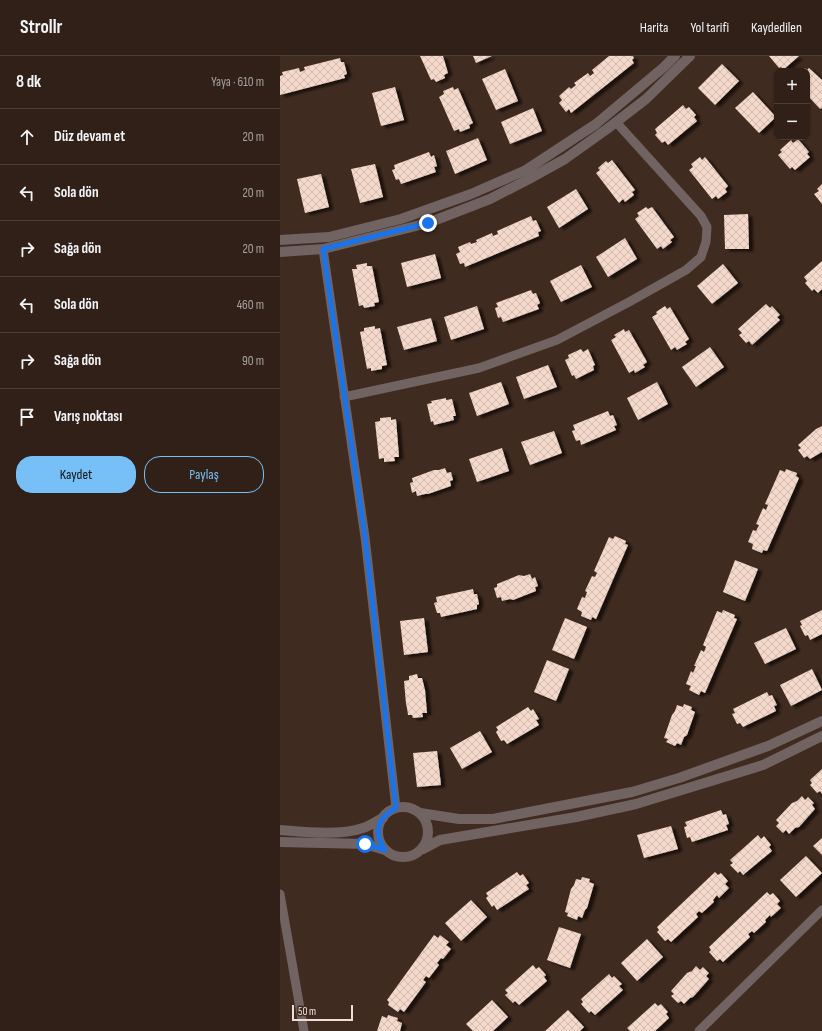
<!DOCTYPE html>
<html lang="tr">
<head>
<meta charset="utf-8">
<style>
	body { margin:0; font-family:"Sofia Sans Condensed",sans-serif; background:#382821; color:#f1f3f6 }
	.controls { position:absolute; right:12px; top:12px; display:grid; overflow:hidden; border-radius:8px; box-shadow:0 1px 3px #0004 }
	.controls button { width:36px; height:36px; display:grid; place-items:center; padding:0; border:0; border-bottom:1px solid #4b3e37; background:#302018; color:#f1f3f6; font:20px sans-serif }
	.scale { position:absolute; left:12px; bottom:10px; width:61px; box-sizing:border-box; padding-left:4px; border:2px solid #eddfd8; border-top:0; font-size:11px; line-height:14px; white-space:nowrap; color:#eddfd8; -webkit-text-stroke:3px #402b20; paint-order:stroke }
	.stop { position:absolute; width:12px; height:12px; margin:-9px; border:3px solid #1a73e8; border-radius:50%; background:#fff }
	.stop.end { background:#1a73e8; border-color:#fff; box-shadow:0 1px 4px #0008 }
	.list { margin:0; padding:0; list-style:none }
	h2 { display:flex; justify-content:space-between; align-items:center; height:52px; margin:0; padding:0 16px; font-size:17px }
	h2 small { font-size:13px; font-weight:400; color:#a8a3a2 }
	.list li { display:grid; grid-template-columns:26px 1fr auto; gap:12px; align-items:center; box-sizing:border-box; height:56px; padding:0 16px; border-top:1px solid #4b3e37 }
	.list b { display:block; font-size:15px; white-space:nowrap }
	.list em { font-size:13px; font-style:normal; color:#a8a3a2 }
	.actions { display:flex; gap:8px; padding:12px 16px }
	.actions a { flex:1; padding:9px 0; border:1px solid #77bff7; border-radius:16px; text-align:center; font-size:14px; color:#77bff7 }
	.actions .main { background:#77bff7; color:#111 }
	.icon { flex:none; width:22px; height:22px; fill:none; stroke:currentColor; stroke-width:2; stroke-linecap:round; stroke-linejoin:round }
	.map { position:relative; flex:none; width:542px; height:975px; overflow:hidden }
	header { display:flex; align-items:center; gap:24px; box-sizing:border-box; height:56px; padding:0 20px; background:#302018; border-bottom:1px solid #4b3e37 }
	header strong { font-size:19px }
	nav { display:flex; gap:22px; margin-inline-start:auto; font-size:14px }
	main { display:flex }
	aside { flex:1; background:#302018 }
	.map>svg:first-child { display:block }
</style>
</head>
<body>
<header>
<strong>Strollr</strong>
<nav><a>Harita</a><a>Yol tarifi</a><a>Kaydedilen</a></nav>
</header>
<main>
<aside>
<h2>8 dk<small>Yaya · 610 m</small></h2>
<ul class="list">
<li><svg class="icon" aria-label="ahead" viewBox="0 0 24 24"><path d="M12 20V5M6 11l6-6 6 6"/></svg><div><b>Düz devam et</b></div><em>20 m</em></li>
<li><svg class="icon" aria-label="left" viewBox="0 0 24 24"><path d="M17 20v-9H6M10 6l-5 5 5 5"/></svg><div><b>Sola dön</b></div><em>20 m</em></li>
<li><svg class="icon" aria-label="right" viewBox="0 0 24 24"><path d="M7 20v-9h11M14 6l5 5-5 5"/></svg><div><b>Sağa dön</b></div><em>20 m</em></li>
<li><svg class="icon" aria-label="left" viewBox="0 0 24 24"><path d="M17 20v-9H6M10 6l-5 5 5 5"/></svg><div><b>Sola dön</b></div><em>460 m</em></li>
<li><svg class="icon" aria-label="right" viewBox="0 0 24 24"><path d="M7 20v-9h11M14 6l5 5-5 5"/></svg><div><b>Sağa dön</b></div><em>90 m</em></li>
<li><svg class="icon" aria-label="arrive" viewBox="0 0 24 24"><path d="M6 21V4h12l-3 4 3 4H6"/></svg><div><b>Varış noktası</b></div></li>
</ul>
<div class="actions"><a class="main">Kaydet</a><a>Paylaş</a></div>
</aside>
<div class="map">
<svg width="542" height="975" viewBox="0 0 542 975">
	<defs>
		<pattern id="building-cross-hatch" width="8" height="8" patternUnits="userSpaceOnUse"><rect width="8" height="8" fill="#f4d8ca"/><path d="M0 0l8 8M0 8l8-8" fill="none" stroke="#d1baaf"/></pattern>
		<filter id="shadow"><feDropShadow dx="4.5" dy="2.5" stdDeviation="1" flood-color="#0009"/></filter>
	</defs>
	<rect width="100%" height="100%" fill="#402b20"/>
	<g fill="url(#building-cross-hatch)" filter="url(#shadow)">
		<polygon points="140,0 163,0 168,17 164,19 165,22 156,26 154,23 151,24"/>
		<polygon points="193,0 212,0 196,7"/>
		<polygon points="329,0 353,0 354,2 352,4 354,7 291,57 289,53 286,56 279,47 282,44 279,40 289,31 291,33 296,29 294,27 308,17 310,20 314,17 312,14"/>
		<polygon points="489,0 519,0 503,14 501,11 499,12"/>
		<polygon points="60,2 61,6 64,6 67,18 64,19 65,22 0,39 0,20 3,19 2,16 19,12 20,16 25,14 24,11"/>
		<polygon points="442,8 459,25 435,49 418,32"/>
		<polygon points="525,12 527,14 529,12 542,24 542,52 540,53 527,39 527,15 522,15"/>
		<polygon points="225,13 238,45 216,54 202,23"/>
		<polygon points="115,31 124,64 101,70 92,37"/>
		<polygon points="173,31 174,34 178,32 193,67 189,69 190,72 180,76 179,73 174,75 159,41 164,38 163,35"/>
		<polygon points="473,36 496,61 479,77 455,52"/>
		<polygon points="403,49 406,53 409,51 416,59 414,61 417,65 388,89 385,85 382,87 375,79 377,77 375,73"/>
		<polygon points="253,52 262,75 230,88 221,66"/>
		<polygon points="198,82 207,104 175,118 166,95"/>
		<polygon points="518,83 529,96 527,98 530,101 515,114 512,111 510,113 498,99 502,96 500,94 511,84 513,87"/>
		<polygon points="149,96 151,101 154,99 157,110 154,111 156,116 121,128 119,123 116,124 112,114 115,113 114,109"/>
		<polygon points="420,101 422,104 425,101 448,130 445,133 447,136 438,143 436,140 432,143 409,114 413,111 411,108"/>
		<polygon points="332,104 355,134 352,136 354,139 345,146 343,143 339,147 316,117 320,114 318,112 326,105 328,107"/>
		<polygon points="95,108 103,141 80,147 71,113"/>
		<polygon points="41,118 49,151 25,157 17,123"/>
		<polygon points="542,128 542,148 534,138 539,135 537,133"/>
		<polygon points="296,133 308,153 279,172 267,151"/>
		<polygon points="366,151 368,153 372,151 394,181 390,184 392,186 383,193 381,190 377,193 355,163 359,160 357,157"/>
		<polygon points="468,158 469,193 445,193 444,159"/>
		<polygon points="251,160 253,165 256,164 261,175 258,176 259,180 185,211 184,207 180,208 176,198 180,196 178,191 190,186 191,188 197,186 196,184 212,177 213,180 218,178 217,175"/>
		<polygon points="345,182 357,203 328,221 316,201"/>
		<polygon points="155,198 161,222 127,231 121,207"/>
		<polygon points="542,205 542,233 538,237 534,233 532,235 525,227 527,225 524,221"/>
		<polygon points="87,207 87,210 92,210 99,246 94,247 95,250 84,252 83,249 79,250 72,213 77,213 76,209"/>
		<polygon points="443,208 458,227 432,248 417,230"/>
		<polygon points="301,209 312,231 281,246 270,225"/>
		<polygon points="251,234 253,238 256,237 260,247 257,249 259,253 223,266 221,261 218,262 215,252 218,251 216,247"/>
		<polygon points="486,248 490,252 492,250 500,259 497,261 500,264 472,289 469,285 466,287 459,279 462,277 458,273"/>
		<polygon points="197,250 204,273 171,284 164,261"/>
		<polygon points="385,250 387,253 390,251 409,283 405,286 407,288 397,294 395,291 391,294 372,261 377,258 376,256"/>
		<polygon points="151,262 157,285 124,294 117,271"/>
		<polygon points="95,270 95,273 100,272 107,309 102,310 102,313 91,315 91,312 87,313 80,276 84,275 84,272"/>
		<polygon points="344,273 345,276 349,274 367,306 363,309 365,311 355,317 354,314 349,317 331,284 336,281 334,279"/>
		<polygon points="430,291 444,311 416,331 402,311"/>
		<polygon points="301,293 303,296 308,293 315,309 313,310 314,314 296,323 294,319 292,320 285,304 289,302 288,299"/>
		<polygon points="268,309 277,331 244,343 236,321"/>
		<polygon points="221,326 229,348 197,360 189,337"/>
		<polygon points="377,326 388,348 358,364 347,342"/>
		<polygon points="166,342 166,344 172,343 176,360 173,360 174,364 154,369 153,365 151,366 147,348 152,347 151,345"/>
		<polygon points="328,355 330,360 333,359 337,369 334,370 336,374 301,389 300,384 296,385 292,375 295,374 293,369"/>
		<polygon points="111,361 111,364 116,363 119,401 114,401 115,405 104,406 104,402 99,403 95,366 100,365 100,362"/>
		<polygon points="542,370 542,396 530,403 527,400 524,402 518,394 521,392 518,389 536,373"/>
		<polygon points="274,375 282,397 250,409 241,386"/>
		<polygon points="222,392 229,415 197,426 189,403"/>
		<polygon points="165,412 167,417 171,416 173,424 170,425 171,430 148,438 145,438 137,440 136,435 132,437 130,427 133,426 132,422 154,414 159,414"/>
		<polygon points="506,413 517,417 516,420 519,422 487,495 483,494 482,497 472,493 473,488 468,486 473,474 476,475 479,469 476,468 483,452 486,454 488,449 485,448 500,414 505,416"/>
		<polygon points="335,480 346,485 345,488 348,489 316,563 312,561 311,564 301,560 302,556 297,553 302,541 305,542 307,536 305,535 312,520 315,521 317,517 314,515 329,481 333,483"/>
		<polygon points="455,504 478,513 465,545 443,536"/>
		<polygon points="250,518 252,523 255,521 258,530 255,531 256,535 233,544 230,543 222,545 221,541 217,542 214,532 217,531 217,528 239,519 244,520"/>
		<polygon points="193,533 194,538 197,538 199,548 197,549 197,553 161,561 160,557 157,557 154,547 157,546 156,541"/>
		<polygon points="443,554 455,559 454,562 457,563 425,637 421,635 419,639 409,634 411,630 406,628 411,615 413,617 416,610 414,610 421,594 424,596 426,591 423,589 437,555 442,557"/>
		<polygon points="542,554 542,578 530,584 528,579 525,580 520,570 522,569 520,565"/>
		<polygon points="144,562 148,596 124,599 120,565"/>
		<polygon points="285,562 307,571 294,603 272,594"/>
		<polygon points="506,572 516,593 485,608 474,587"/>
		<polygon points="267,604 289,613 276,645 254,636"/>
		<polygon points="532,613 542,634 511,650 500,629"/>
		<polygon points="137,618 138,622 142,622 145,634 147,657 142,657 143,661 133,662 132,659 128,659 127,652 126,648 124,625 129,624 129,620"/>
		<polygon points="487,636 489,640 492,639 497,649 494,650 496,655 463,671 460,667 457,668 452,658 455,657 453,653"/>
		<polygon points="404,648 412,651 411,654 415,656 407,679 404,681 401,689 397,687 395,690 386,686 388,683 384,682 392,659 395,655 397,649 403,651"/>
		<polygon points="248,651 251,655 253,653 259,663 256,664 259,669 227,688 224,684 221,685 216,676 218,674 216,671"/>
		<polygon points="200,675 212,696 182,713 170,692"/>
		<polygon points="157,695 161,729 137,731 133,697"/>
		<polygon points="542,713 542,738 540,735 537,737 530,729 532,727 530,724"/>
		<polygon points="522,740 525,744 528,741 534,747 532,749 535,753 519,771 515,772 509,778 506,774 503,777 496,770 499,767 496,764 512,747 517,745"/>
		<polygon points="441,754 443,759 446,758 449,768 446,769 448,774 412,786 410,781 407,782 404,771 407,770 405,766"/>
		<polygon points="391,770 398,793 364,802 357,779"/>
		<polygon points="478,779 481,783 484,780 491,789 489,791 492,795 463,819 460,815 458,817 450,809 453,807 450,804"/>
		<polygon points="542,782 542,799 533,790"/>
		<polygon points="526,800 542,817 516,841 500,824"/>
		<polygon points="237,816 240,820 243,818 249,827 246,829 249,833 217,854 214,849 212,851 206,842 208,840 206,837"/>
		<polygon points="435,816 438,819 441,817 448,825 445,828 449,832 439,842 437,839 433,844 434,846 422,857 419,855 416,858 418,861 391,886 388,883 385,885 377,876 379,874 377,871"/>
		<polygon points="302,821 310,823 309,826 314,828 307,852 305,854 302,862 298,860 297,864 287,860 288,857 285,856 291,833 294,829 296,823 301,824"/>
		<polygon points="487,836 490,839 493,837 500,845 497,848 501,852 491,861 490,859 485,864 486,866 474,877 472,875 468,878 470,881 443,906 440,903 437,905 429,896 431,894 429,891"/>
		<polygon points="191,844 207,861 181,885 165,867"/>
		<polygon points="279,871 301,878 290,912 267,904"/>
		<polygon points="154,879 158,882 160,879 169,886 166,889 171,893 163,903 161,902 157,907 159,909 149,922 146,920 143,924 146,926 124,956 120,953 118,956 108,949 109,946 107,944"/>
		<polygon points="367,883 383,901 357,925 341,907"/>
		<polygon points="253,909 256,913 259,911 266,919 264,921 267,925 239,949 235,945 233,947 225,939 228,937 225,934"/>
		<polygon points="416,910 420,914 423,911 429,917 426,920 429,923 413,941 410,942 404,948 401,945 398,947 391,940 394,938 391,935 407,917 412,915"/>
		<polygon points="329,918 332,922 334,920 342,928 339,930 343,934 315,959 311,955 309,957 301,948 303,946 301,943"/>
		<polygon points="212,944 228,961 213,975 193,975 186,968"/>
		<polygon points="375,947 378,950 381,948 388,956 386,958 389,962 375,975 350,975 347,972"/>
		<polygon points="288,954 304,971 300,975 265,975"/>
		<polygon points="108,959 118,962 117,965 122,967 120,975 97,975 102,960 107,962"/>
	</g>
	<g fill="none" stroke-linecap="round" stroke-linejoin="round">
		<g stroke="#706362" stroke-width="9">
			<polyline points="43,193 85,481 116,752"/>
			<polyline points="64,341 199,312 277,284 349,246 406,214 421,201 426,186 427,171 421,160 336,66"/>
			<polyline points="0,838 24,975"/>
			<polyline points="419,975 542,854"/>
		</g>
		<g stroke="#706362" stroke-width="10">
			<polyline points="0,184 49,181 121,163 191,138 246,114 316,68 384,11 395,0"/>
			<polyline points="0,196 43,193 148,167 210,143 247,124 285,103 327,73 366,43 410,0"/>
			<circle cx="123" cy="776" r="25"/>
			<polyline points="140,757 179,763 213,763 352,736 399,722 488,690 542,665"/>
			<path d="M 0,774 C 24,776 60,780 83,772 C 90,770 96,765 103,762"/>
			<polyline points="0,786 85,788 105,794"/>
			<polyline points="143,793 160,784 296,761 356,748 483,709 542,680"/>
		</g>
	</g>
	<g fill="none" stroke-linecap="round" stroke-linejoin="round">
		<path stroke="#1a73e8" stroke-width="5" d="M 85,788 L 105,794 C 93,776 97,762 116,752 L 85,481 L 43,193 L 148,167"/>
	</g>
</svg>
<div class="controls">
<button>+</button>
<button>−</button>
</div>
<div class="scale">50 m</div>
<div class="stop" style="left:85px;top:788px"></div>
<div class="stop end" style="left:148px;top:167px"></div>
</div>
</main>
</body>
</html>
